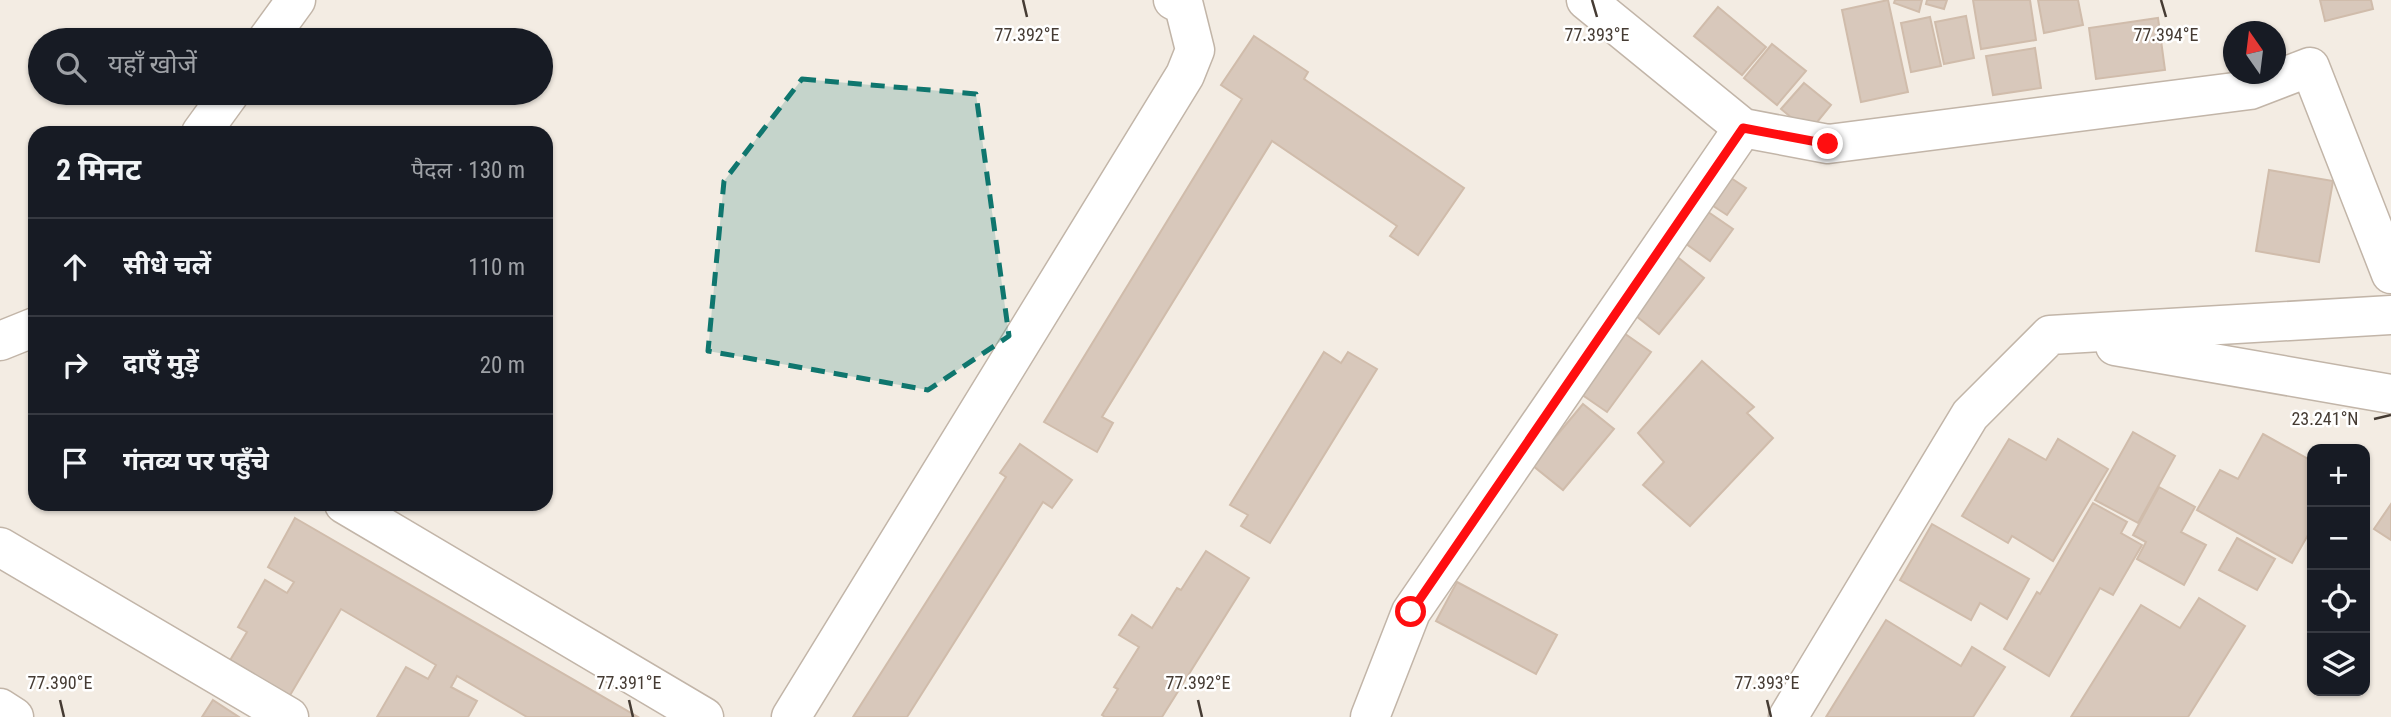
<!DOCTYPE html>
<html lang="hi">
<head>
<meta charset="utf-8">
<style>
	body { margin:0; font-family:"Roboto Condensed","Noto Sans Devanagari",sans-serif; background:#20242c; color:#f1f3f6 }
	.controls { position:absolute; right:21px; bottom:21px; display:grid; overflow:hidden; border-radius:14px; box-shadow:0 2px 5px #0004 }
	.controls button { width:63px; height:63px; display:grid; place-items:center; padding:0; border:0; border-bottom:2px solid #363941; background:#171b24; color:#f1f3f6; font:35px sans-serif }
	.compass { position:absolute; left:2223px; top:21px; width:63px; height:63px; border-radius:50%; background:#171b24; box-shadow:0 2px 5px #0004; rotate:346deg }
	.stop { position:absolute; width:21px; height:21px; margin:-16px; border:5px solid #ff0e10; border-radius:50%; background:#fff }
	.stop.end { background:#ff0e10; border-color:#fff; box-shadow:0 2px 7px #0008 }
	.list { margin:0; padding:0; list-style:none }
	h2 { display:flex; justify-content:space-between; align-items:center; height:91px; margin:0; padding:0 28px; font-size:30px }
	h2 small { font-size:23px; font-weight:400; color:#9ea1a6 }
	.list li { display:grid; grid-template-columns:46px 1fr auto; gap:21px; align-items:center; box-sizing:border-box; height:98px; padding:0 28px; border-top:2px solid #363941 }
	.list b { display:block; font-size:26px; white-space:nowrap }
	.list em { font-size:23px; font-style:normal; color:#9ea1a6 }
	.icon { flex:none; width:38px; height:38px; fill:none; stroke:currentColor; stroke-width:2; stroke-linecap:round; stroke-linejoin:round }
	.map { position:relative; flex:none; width:2391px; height:717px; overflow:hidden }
	.search { position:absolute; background:#171b24; box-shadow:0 2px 5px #0004; left:28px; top:28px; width:525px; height:77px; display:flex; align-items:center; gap:18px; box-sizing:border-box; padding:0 24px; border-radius:38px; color:#9ea1a6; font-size:26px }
	.panel { position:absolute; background:#171b24; box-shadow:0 2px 5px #0004; left:28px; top:126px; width:525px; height:385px; border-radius:21px }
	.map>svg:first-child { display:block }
</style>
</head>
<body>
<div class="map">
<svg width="2391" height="717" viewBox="0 0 2391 717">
	<rect width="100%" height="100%" fill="#f3ece3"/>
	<g fill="#d8c8bb" stroke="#d0bcab" stroke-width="2">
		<polygon points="1888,0 1908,92 1861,102 1842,10"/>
		<polygon points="1895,0 1922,0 1919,12 1894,3"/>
		<polygon points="1927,0 1947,0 1944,9 1926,4"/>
		<polygon points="1973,0 2030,0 2036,40 1981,49"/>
		<polygon points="2038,0 2078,0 2083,25 2044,33"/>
		<polygon points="2320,0 2371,0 2373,9 2325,21"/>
		<polygon points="1718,7 1766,47 1742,75 1694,36"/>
		<polygon points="1966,16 1974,58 1944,64 1935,22"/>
		<polygon points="1930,17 1941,66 1911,72 1901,23"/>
		<polygon points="2158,18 2165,70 2096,79 2089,28"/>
		<polygon points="1254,36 1308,72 1304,79 1464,188 1418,255 1390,236 1397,226 1272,141 1102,417 1113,423 1097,452 1044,422 1242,99 1221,85"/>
		<polygon points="1772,44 1806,71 1777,105 1744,78"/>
		<polygon points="2035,48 2041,88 1993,95 1986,56"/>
		<polygon points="1804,83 1831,105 1809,132 1781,109"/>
		<polygon points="2269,170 2333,181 2319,262 2256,251"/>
		<polygon points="1725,174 1746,188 1727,215 1707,202"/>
		<polygon points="1698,205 1733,229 1710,261 1675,236"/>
		<polygon points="1671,252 1704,278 1659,334 1626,308"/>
		<polygon points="1621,331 1651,352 1607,412 1578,392"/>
		<polygon points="1324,352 1341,363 1348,352 1377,369 1270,543 1241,526 1248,515 1230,505"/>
		<polygon points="1702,361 1754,407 1747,413 1773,438 1690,526 1643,485 1664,462 1638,433"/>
		<polygon points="1583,404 1614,429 1563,490 1532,465"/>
		<polygon points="2133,432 2175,456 2138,523 2095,500"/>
		<polygon points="2263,434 2312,461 2312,528 2292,563 2197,510 2220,470 2238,479"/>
		<polygon points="2009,439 2046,460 2058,439 2108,469 2053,561 2012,536 2008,543 1962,516"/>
		<polygon points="1020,444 1072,480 1052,508 1043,502 907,717 853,717 1006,477 1000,473"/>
		<polygon points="2159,487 2195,507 2181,532 2206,545 2184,585 2137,559 2146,542 2133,535"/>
		<polygon points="2093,503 2127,522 2121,533 2142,545 2113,595 2100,588 2049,676 2004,649 2037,592 2040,594"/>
		<polygon points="2391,504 2391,540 2374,529"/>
		<polygon points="295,518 638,717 527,717 457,676 451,687 477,701 468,717 377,717 406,667 428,679 436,665 341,609 289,697 229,662 247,632 238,627 265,580 287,593 294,582 268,567"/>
		<polygon points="1932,524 2029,579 2007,619 1980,603 1971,620 1900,580"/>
		<polygon points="2237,538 2275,559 2257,590 2219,570"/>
		<polygon points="1206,551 1249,578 1162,717 1105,717 1102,715 1118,689 1114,687 1139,647 1119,635 1132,615 1152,628 1177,588 1181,590"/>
		<polygon points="1457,582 1557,635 1536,674 1436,621"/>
		<polygon points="2199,598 2245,626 2188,717 2071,717 2141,605 2180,628"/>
		<polygon points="1886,620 1961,666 1972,647 2005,667 1973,717 1826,717"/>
		<polygon points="213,700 239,717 202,717"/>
	</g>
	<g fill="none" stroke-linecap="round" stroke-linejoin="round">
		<g stroke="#c2b5a8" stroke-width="41">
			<g id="minor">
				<polyline points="1586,0 1743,128 1828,144 2250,90 2310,67 2391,274"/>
				<polyline points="267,40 296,0"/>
				<polyline points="201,133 230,93"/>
				<polyline points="0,341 35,327"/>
				<polyline points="2115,346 2391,394"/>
				<polyline points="344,504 704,717"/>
				<polyline points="0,547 289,717"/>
				<polyline points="0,708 14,717"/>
				<polyline points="791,717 1185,75 1195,50 1184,6 1173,0"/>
				<polyline points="1370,717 1411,612 1743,128"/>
				<polyline points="1788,717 1970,415 2050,335 2391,315"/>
			</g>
		</g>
		<use href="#minor" stroke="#fff" stroke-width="38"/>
	</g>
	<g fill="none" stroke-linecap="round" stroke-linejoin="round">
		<polyline stroke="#ff0e10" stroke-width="9" points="1411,612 1743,128 1828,144"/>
	</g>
	<path fill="#0f766e" fill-opacity="0.2" stroke="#0f766e" stroke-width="5" stroke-dasharray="14 9" stroke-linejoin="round" d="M 802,79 L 976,94 L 1009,336 L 928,390 L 708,351 L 724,181 Z"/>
	<path fill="none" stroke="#453b33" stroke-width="2.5" d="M 1023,0 L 1027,17M 1592,0 L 1597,17M 2161,0 L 2166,17M 2374,419 L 2391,415M 60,700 L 64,717M 629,700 L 633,717M 1198,700 L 1202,717M 1767,700 L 1771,717"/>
	<g font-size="18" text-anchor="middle" fill="#453b33" stroke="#fff" stroke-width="5" stroke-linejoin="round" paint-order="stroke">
		<text x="1027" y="41">77.392°E</text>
		<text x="1597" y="41">77.393°E</text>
		<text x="2166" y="41">77.394°E</text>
		<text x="2325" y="425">23.241°N</text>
		<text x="60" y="689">77.390°E</text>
		<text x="629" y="689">77.391°E</text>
		<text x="1198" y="689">77.392°E</text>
		<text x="1767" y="689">77.393°E</text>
	</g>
</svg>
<div class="controls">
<button>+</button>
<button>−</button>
<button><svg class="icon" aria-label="locate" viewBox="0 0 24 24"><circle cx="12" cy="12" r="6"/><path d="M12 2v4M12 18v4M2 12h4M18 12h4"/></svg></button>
<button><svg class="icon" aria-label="layers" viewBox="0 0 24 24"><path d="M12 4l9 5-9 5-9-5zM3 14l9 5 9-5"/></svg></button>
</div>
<svg class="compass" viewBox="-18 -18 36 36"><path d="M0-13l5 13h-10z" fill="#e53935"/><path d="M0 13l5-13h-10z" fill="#9ea1a6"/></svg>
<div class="stop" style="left:1411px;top:612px"></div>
<div class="stop end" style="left:1828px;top:144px"></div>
<div class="search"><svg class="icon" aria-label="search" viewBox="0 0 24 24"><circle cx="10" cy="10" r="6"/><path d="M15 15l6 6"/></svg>यहाँ खोजें</div>
<section class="panel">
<h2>2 मिनट<small>पैदल · 130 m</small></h2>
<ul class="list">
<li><svg class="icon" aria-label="ahead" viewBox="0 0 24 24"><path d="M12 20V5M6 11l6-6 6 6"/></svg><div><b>सीधे चलें</b></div><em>110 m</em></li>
<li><svg class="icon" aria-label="right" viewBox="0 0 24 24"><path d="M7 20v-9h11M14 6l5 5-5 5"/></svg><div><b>दाएँ मुड़ें</b></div><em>20 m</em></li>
<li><svg class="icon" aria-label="arrive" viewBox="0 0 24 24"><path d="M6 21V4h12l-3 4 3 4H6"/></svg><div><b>गंतव्य पर पहुँचे</b></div></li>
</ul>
</section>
</div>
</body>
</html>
